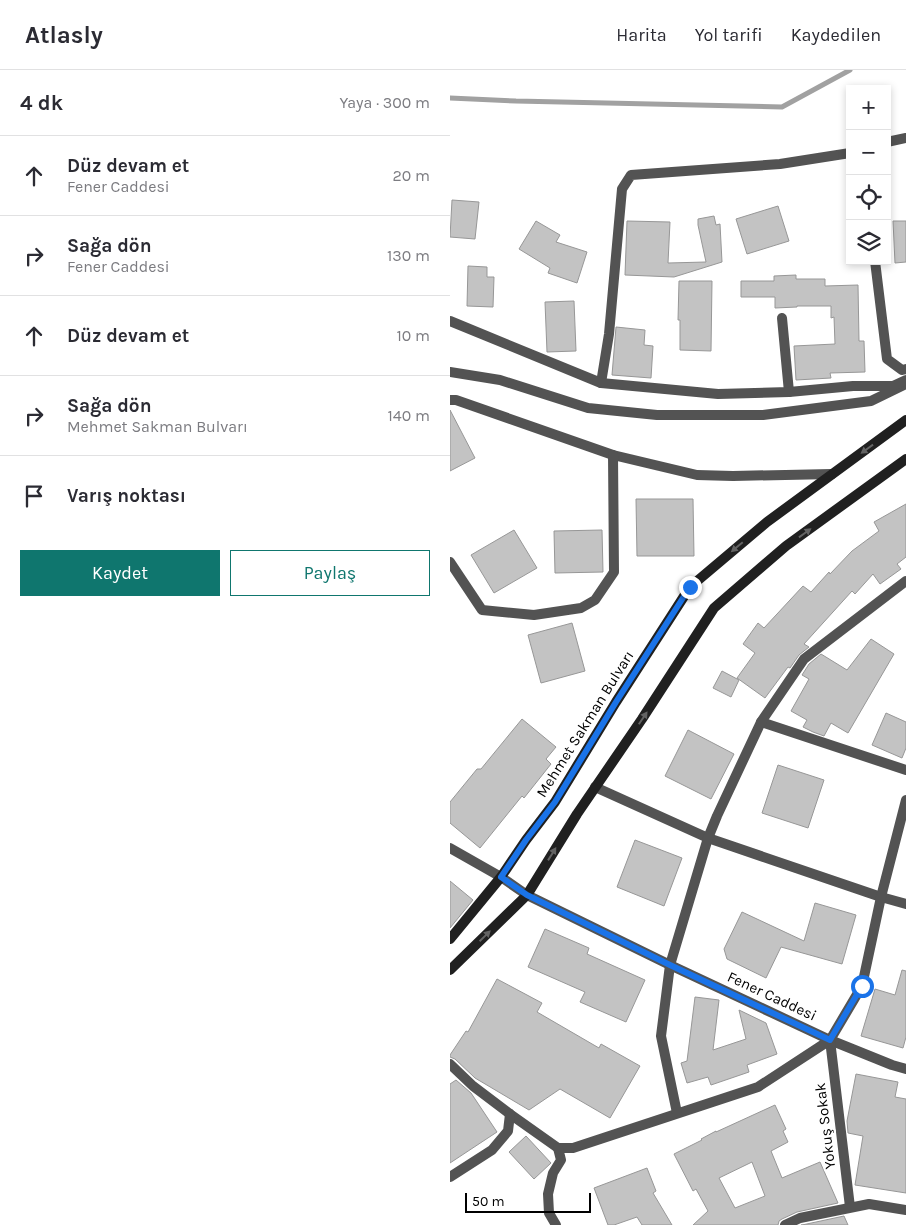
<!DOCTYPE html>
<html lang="tr">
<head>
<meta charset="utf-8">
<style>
	body { margin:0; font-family:Karla,sans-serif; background:#f2f2f3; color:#2b2b33 }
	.controls { position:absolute; right:15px; top:15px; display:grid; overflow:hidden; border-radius:0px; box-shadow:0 2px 8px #0003 }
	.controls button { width:45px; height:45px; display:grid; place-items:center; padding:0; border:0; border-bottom:1px solid #e1e1e2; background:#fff; color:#2b2b33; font:25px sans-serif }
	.scale { position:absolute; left:15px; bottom:12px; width:126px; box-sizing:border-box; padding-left:5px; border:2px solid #000; border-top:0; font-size:14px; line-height:18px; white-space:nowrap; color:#000; -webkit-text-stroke:4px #fff; paint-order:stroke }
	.stop { position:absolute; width:15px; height:15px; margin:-11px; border:4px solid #1a73e8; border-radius:50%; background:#fff }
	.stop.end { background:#1a73e8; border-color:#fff; box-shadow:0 1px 5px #0008 }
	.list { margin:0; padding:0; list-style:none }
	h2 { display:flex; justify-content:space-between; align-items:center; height:65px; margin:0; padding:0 20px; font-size:21px }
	h2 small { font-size:16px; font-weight:400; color:#7c7c81 }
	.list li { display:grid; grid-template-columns:32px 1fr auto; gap:15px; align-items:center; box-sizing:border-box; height:80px; padding:0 20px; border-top:1px solid #e1e1e2 }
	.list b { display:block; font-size:19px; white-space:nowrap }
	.list p { margin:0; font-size:16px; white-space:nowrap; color:#7c7c81 }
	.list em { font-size:16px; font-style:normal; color:#7c7c81 }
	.actions { display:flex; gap:10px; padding:15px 20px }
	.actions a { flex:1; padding:11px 0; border:1px solid #0f766e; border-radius:0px; text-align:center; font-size:18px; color:#0f766e }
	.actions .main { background:#0f766e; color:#fff }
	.icon { flex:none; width:28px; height:28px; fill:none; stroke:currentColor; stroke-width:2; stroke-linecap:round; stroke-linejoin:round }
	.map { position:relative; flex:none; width:456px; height:1155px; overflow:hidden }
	header { display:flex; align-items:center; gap:30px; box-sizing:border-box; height:70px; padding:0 25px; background:#fff; border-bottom:1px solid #e1e1e2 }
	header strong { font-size:24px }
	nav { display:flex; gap:28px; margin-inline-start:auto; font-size:18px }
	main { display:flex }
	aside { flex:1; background:#fff }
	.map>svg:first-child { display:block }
</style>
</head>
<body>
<header>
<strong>Atlasly</strong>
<nav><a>Harita</a><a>Yol tarifi</a><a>Kaydedilen</a></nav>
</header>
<main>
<aside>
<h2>4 dk<small>Yaya · 300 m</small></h2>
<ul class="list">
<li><svg class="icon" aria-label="ahead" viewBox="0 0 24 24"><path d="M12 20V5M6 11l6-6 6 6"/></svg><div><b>Düz devam et</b><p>Fener Caddesi</p></div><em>20 m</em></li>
<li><svg class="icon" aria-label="right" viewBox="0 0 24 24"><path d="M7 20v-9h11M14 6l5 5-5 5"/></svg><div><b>Sağa dön</b><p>Fener Caddesi</p></div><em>130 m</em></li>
<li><svg class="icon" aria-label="ahead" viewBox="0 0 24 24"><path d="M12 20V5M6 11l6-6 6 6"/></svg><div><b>Düz devam et</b></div><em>10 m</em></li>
<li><svg class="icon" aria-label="right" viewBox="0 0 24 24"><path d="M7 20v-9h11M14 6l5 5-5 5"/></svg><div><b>Sağa dön</b><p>Mehmet Sakman Bulvarı</p></div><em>140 m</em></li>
<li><svg class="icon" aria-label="arrive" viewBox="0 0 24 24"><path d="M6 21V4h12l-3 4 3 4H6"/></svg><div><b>Varış noktası</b></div></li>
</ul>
<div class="actions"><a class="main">Kaydet</a><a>Paylaş</a></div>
</aside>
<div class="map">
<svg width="456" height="1155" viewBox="0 0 456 1155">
	<rect width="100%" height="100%" fill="#fff"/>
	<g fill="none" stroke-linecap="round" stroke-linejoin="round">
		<polyline stroke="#a1a1a1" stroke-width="5" points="0,28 66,31 332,37 400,0"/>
	</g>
	<g fill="#c3c3c3" stroke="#979797" fill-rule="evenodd">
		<polygon points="2,130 29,132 25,169 0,167"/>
		<polygon points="328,136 339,171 297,184 286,149"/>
		<polygon points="264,146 266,155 270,154 272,192 224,207 175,205 177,151 220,152 218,193 256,192 248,155 248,149"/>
		<polygon points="86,151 110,165 106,172 137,182 127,213 98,203 100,198 69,179"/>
		<polygon points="443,151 456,151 456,192 445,193"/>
		<polygon points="18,196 37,197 37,207 44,207 43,237 17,236"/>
		<polygon points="346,205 346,209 375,209 375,216 408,215 409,271 414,271 415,302 380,303 381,308 346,310 344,276 385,274 384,247 381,248 381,236 347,236 347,237 325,238 325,227 291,227 291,211 324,211 324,206"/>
		<polygon points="229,211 262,211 261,281 230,280 230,250 228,250"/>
		<polygon points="124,231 126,281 97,282 95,232"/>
		<polygon points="166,257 195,260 194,275 203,276 201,308 162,305"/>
		<polygon points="0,340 25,388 0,401"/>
		<polygon points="186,429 243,429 244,486 187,486"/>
		<polygon points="456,434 456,487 447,494 451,499 430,514 423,504 405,524 402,521 354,574 359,577 349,585 340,598 338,597 315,628 287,608 305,583 293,574 308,553 314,558 353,516 361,522 379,502 380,504 402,481 429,461 424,452"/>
		<polygon points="64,460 87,498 44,523 21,485"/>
		<polygon points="152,460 153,502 105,503 104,461"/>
		<polygon points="122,553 135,601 91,613 78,565"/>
		<polygon points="421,569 444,584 398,663 381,653 374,666 363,662 353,657 357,650 341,641 359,609 352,605 359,594 371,584 397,600"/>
		<polygon points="272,601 289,610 281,627 263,618"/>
		<polygon points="436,643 456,652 456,678 452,688 422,675"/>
		<polygon points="72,649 106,677 96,689 101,694 74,728 72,726 30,778 0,753 0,732 27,699 31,699"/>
		<polygon points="238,660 284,684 261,729 215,706"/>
		<polygon points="328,695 374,710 358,758 312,743"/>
		<polygon points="185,770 232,788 214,836 167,817"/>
		<polygon points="0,811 23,830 0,858"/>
		<polygon points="365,833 406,845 392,894 331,877 316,908 277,889 274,879 292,842 354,871"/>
		<polygon points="95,859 139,878 137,884 195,910 176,952 130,932 135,922 78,897"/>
		<polygon points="452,900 456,901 456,967 453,978 411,966 425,919 445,925"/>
		<polygon points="47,909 92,933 87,942 149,978 151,974 190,996 160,1048 110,1019 79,1040 25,1008 5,989 0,987 0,985 16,961 18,962"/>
		<polygon points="245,927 269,930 263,980 296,969 289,940 316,953 327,984 297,995 299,1002 261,1015 258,1007 237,1013 231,993 237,991"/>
		<polygon points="406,1004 448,1012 445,1027 456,1029 456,1123 405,1115 413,1066 398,1063 397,1051"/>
		<polygon points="6,1010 21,1023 47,1062 0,1093 0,1014"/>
		<path d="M 325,1035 L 336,1059 L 333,1061 L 338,1072 L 321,1081 L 332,1108 L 370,1092 L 388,1133 L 347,1142 L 332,1149 L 329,1151 L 328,1155 L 243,1155 L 258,1141 L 246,1119 L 243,1121 L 224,1084 L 252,1070 L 251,1069 L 266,1061 L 266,1062 ZM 302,1092 L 315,1126 L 285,1138 L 269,1108 Z"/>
		<polygon points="76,1066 101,1093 84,1109 59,1082"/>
		<polygon points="197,1098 206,1121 203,1123 222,1155 192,1155 187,1147 164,1155 158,1155 144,1118"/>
		<polygon points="394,1146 398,1155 351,1155 352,1155"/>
	</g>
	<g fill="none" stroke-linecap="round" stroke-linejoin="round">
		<g stroke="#535353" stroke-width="10">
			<polyline points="437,72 456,68"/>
			<polyline points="425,191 437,289 452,300 456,299"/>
			<polyline points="332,248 339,322"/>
			<polyline points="0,302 50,310 138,338 207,345 313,345 421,331 454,315"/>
			<polyline points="151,313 159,264 172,119 181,105 330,94 400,83"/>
			<polyline points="0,330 6,330 163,385 247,405 283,406 382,404"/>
			<polyline points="0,492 32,540 84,545 131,538 145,530 164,502 163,385"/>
			<polyline points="311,652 456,700"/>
			<polyline points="145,717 258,768 431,827 456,834"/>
			<polyline points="0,778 51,807 77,825 220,895 380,970 442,995 456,999"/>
			<polyline points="380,970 400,1137"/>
			<polyline points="0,994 23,1016 60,1044 108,1078 123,1078 308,1017 380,970 412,916 431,827 456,730"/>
			<polyline points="227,1043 211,966 220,895 258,768 267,746 311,652 354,589 456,511"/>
			<polyline points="0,1107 42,1080 58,1061 60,1044"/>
			<polyline points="106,1155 99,1143 98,1124 103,1103 111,1090 108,1078"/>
			<polyline points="335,1155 350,1148 419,1134 456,1140"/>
		</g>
		<polyline stroke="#535353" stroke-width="10" points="0,251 151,313 268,324 339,322 403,316 443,316 456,310"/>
		<g stroke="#202020" stroke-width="10">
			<polyline points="0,869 51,807 76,770 105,732 166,632 240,517 317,452 456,350"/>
			<polyline points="0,900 77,825 127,744 192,649 264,538 336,476 456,389"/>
		</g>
	</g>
	<defs><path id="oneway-solid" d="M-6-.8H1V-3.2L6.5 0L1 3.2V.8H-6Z" transform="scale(1.25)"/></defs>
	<g fill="#636363">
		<use href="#oneway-solid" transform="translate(417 379) rotate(144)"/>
		<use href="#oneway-solid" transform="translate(355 463) rotate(-36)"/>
		<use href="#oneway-solid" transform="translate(287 477) rotate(140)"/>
		<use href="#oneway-solid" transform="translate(193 648) rotate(-56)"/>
		<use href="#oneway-solid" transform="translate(102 784) rotate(-58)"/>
		<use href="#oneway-solid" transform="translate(35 866) rotate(-44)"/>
	</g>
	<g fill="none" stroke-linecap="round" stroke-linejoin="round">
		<polyline stroke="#1a73e8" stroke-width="6" points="240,517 166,632 105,732 76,770 51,807 77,825 220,895 380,970 412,916"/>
	</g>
	<g text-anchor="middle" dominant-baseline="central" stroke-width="4" stroke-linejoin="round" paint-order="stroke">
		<g font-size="15" fill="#000" stroke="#fff">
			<text transform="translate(135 654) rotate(-58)">Mehmet Sakman Bulvarı</text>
			<text transform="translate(322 926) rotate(25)">Fener Caddesi</text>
			<text transform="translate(375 1056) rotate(-97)">Yokuş Sokak</text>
		</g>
	</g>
</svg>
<div class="controls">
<button>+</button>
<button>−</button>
<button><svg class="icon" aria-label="locate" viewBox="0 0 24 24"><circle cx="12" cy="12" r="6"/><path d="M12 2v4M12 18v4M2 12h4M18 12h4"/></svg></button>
<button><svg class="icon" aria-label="layers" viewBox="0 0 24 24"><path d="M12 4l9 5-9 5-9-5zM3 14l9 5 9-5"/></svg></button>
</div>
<div class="scale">50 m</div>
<div class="stop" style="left:412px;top:916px"></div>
<div class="stop end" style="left:240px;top:517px"></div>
</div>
</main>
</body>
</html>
